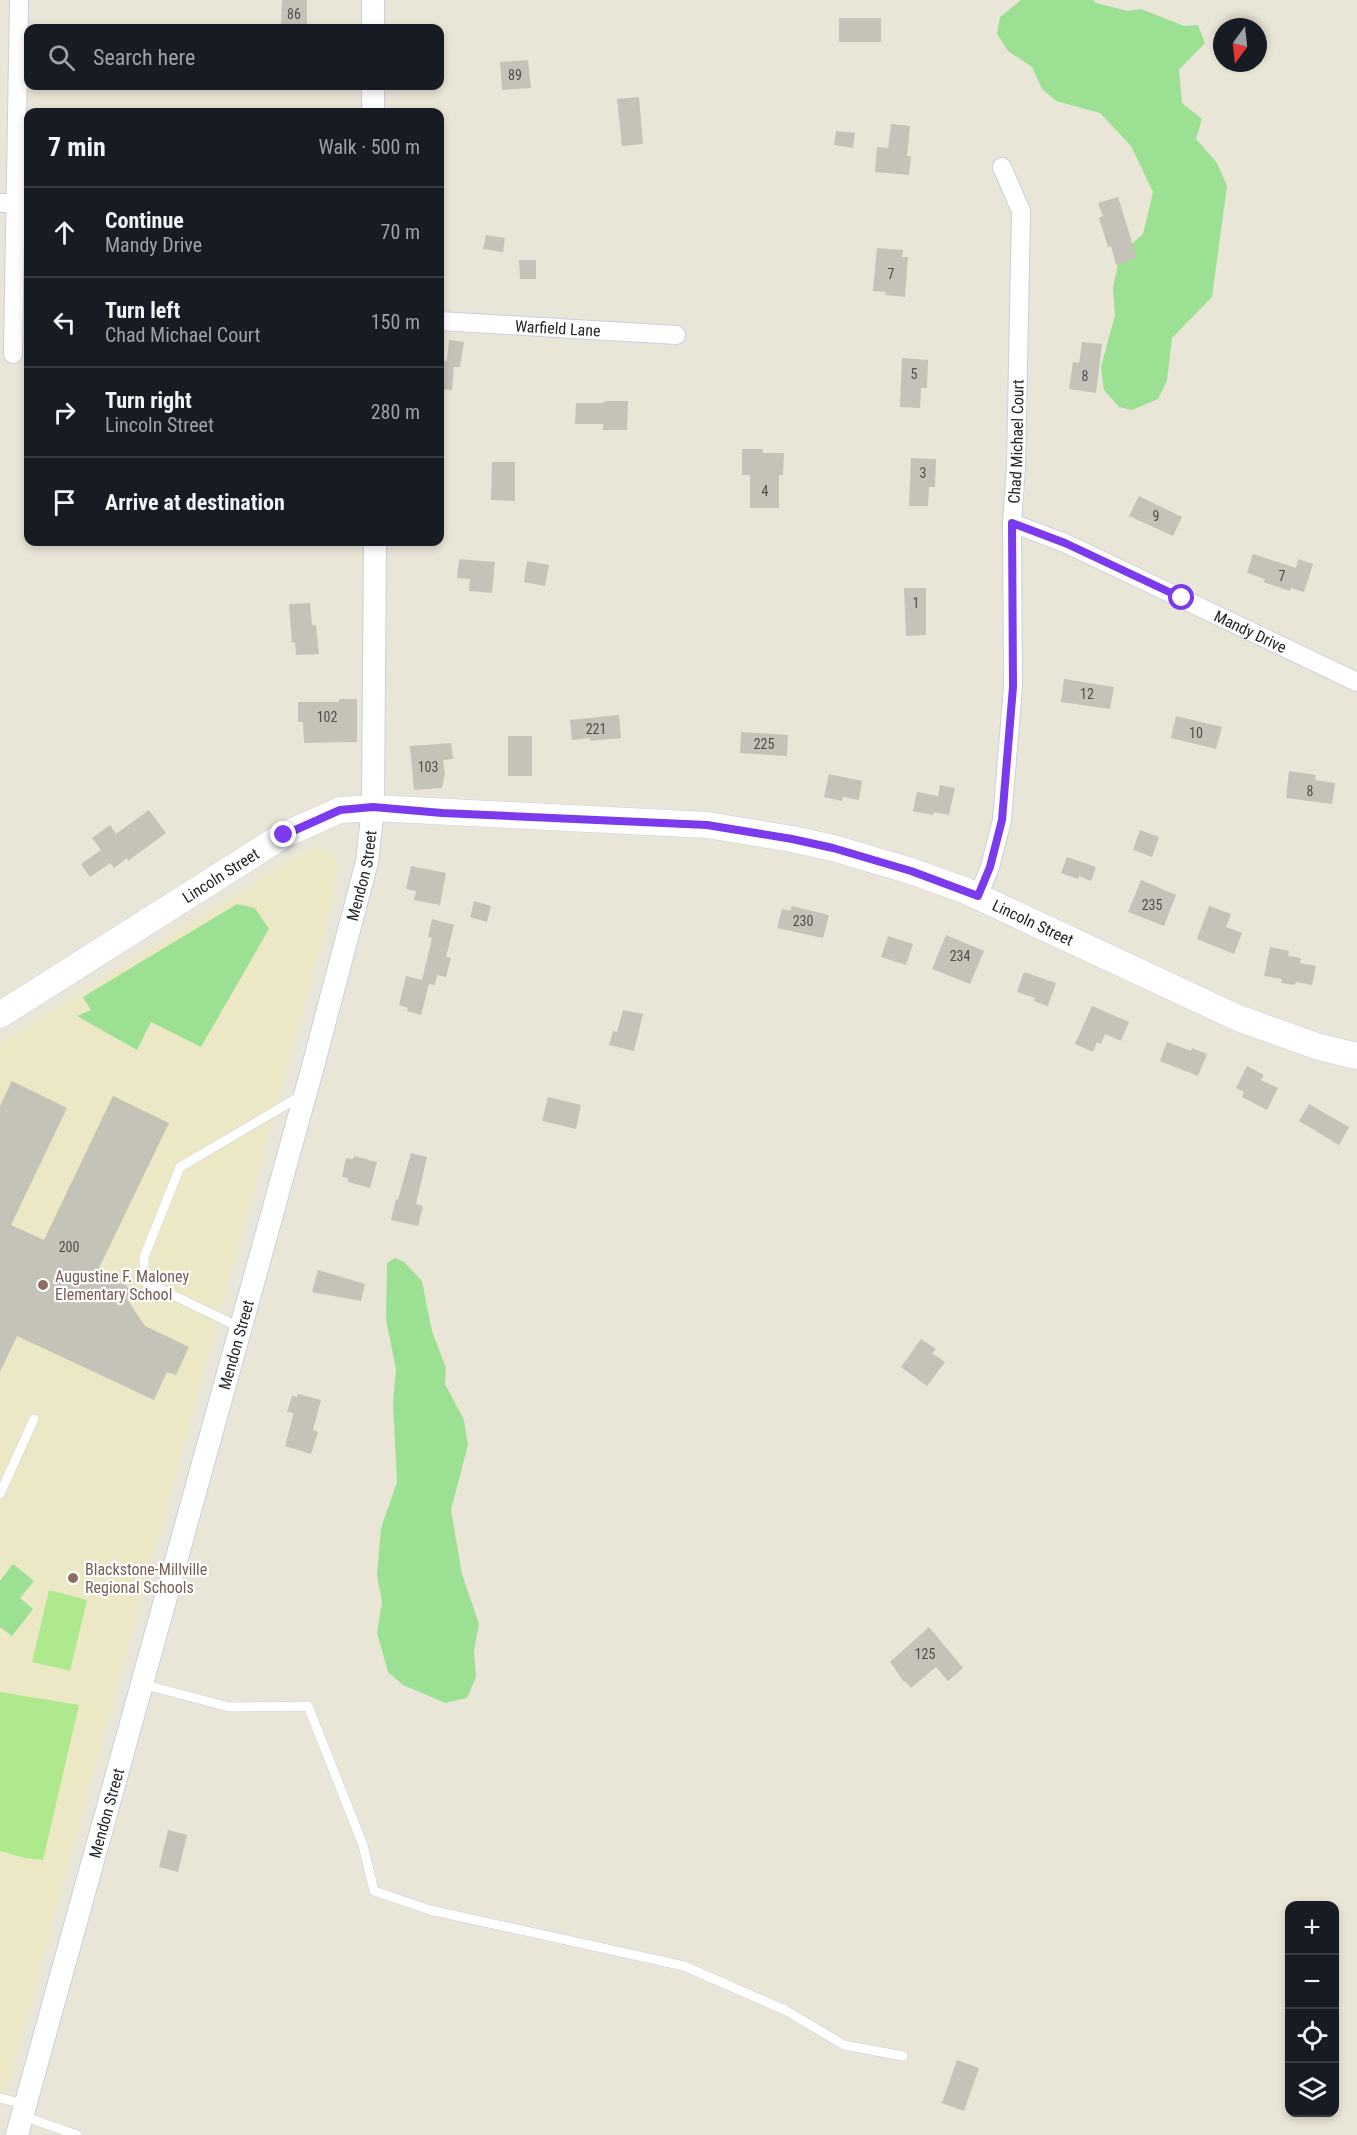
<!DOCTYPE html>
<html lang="en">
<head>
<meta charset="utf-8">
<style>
	body { margin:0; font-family:"Roboto Condensed",sans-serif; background:#242831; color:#f1f3f6 }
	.controls { position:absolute; right:18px; bottom:18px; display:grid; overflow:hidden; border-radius:12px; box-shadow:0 3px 9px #0003 }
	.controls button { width:54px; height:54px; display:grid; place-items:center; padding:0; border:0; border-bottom:2px solid #363941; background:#171b24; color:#f1f3f6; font:30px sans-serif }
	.compass { position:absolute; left:1213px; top:18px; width:54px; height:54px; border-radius:50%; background:#171b24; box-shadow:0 3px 9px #0003; rotate:195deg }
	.stop { position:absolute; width:18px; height:18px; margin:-14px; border:4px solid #7c3aed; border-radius:50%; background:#fff }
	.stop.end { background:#7c3aed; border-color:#fff; box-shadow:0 2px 6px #0008 }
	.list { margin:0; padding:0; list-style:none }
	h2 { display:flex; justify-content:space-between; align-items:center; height:78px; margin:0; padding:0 24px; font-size:26px }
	h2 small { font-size:20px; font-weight:400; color:#9ea1a6 }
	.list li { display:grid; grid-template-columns:39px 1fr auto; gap:18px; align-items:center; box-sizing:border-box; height:90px; padding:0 24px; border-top:2px solid #363941 }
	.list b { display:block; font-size:22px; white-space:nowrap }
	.list p { margin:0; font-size:20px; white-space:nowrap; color:#9ea1a6 }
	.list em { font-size:20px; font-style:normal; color:#9ea1a6 }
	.icon { flex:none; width:33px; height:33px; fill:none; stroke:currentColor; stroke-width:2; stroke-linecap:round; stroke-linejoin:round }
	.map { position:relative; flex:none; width:1357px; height:2135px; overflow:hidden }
	.search { position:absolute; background:#171b24; box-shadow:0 3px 9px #0003; left:24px; top:24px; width:420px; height:66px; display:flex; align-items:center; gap:15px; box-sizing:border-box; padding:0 21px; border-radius:12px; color:#9ea1a6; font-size:22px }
	.panel { position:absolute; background:#171b24; box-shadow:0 3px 9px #0003; left:24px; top:108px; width:420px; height:438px; border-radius:12px }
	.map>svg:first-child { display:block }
</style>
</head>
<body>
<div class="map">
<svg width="1357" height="2135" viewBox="0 0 1357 2135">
	<rect width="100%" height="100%" fill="#eae6d7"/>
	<polygon fill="#ece8c6" points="320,848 335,858 338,867 334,895 0,2112 0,1044 308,850"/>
	<g fill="#9ce193">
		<polygon points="1021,0 1093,0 1096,3 1128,11 1141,9 1184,26 1198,25 1205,43 1179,70 1182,103 1202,119 1196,139 1217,163 1227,186 1212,297 1172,338 1167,381 1158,399 1132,410 1119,407 1104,390 1101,367 1115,315 1113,288 1118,264 1124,251 1143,234 1153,192 1131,146 1100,113 1056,101 1042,89 1032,67 1008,51 997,34 1000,17"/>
		<polygon points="237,904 255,908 269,929 201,1047 151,1022 137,1050 77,1016 91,1010 83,997"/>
		<polygon points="395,1258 404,1262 422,1281 432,1331 446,1368 445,1384 464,1420 468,1445 451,1510 462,1574 479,1624 474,1651 476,1677 467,1698 445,1703 403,1685 388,1672 377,1633 382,1602 377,1575 381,1528 397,1482 393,1403 396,1369 386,1320 387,1263"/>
		<polygon points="13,1564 34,1581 20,1598 33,1609 12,1636 0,1627 0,1581"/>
	</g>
	<g fill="#aee98e">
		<polygon points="49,1590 87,1600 70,1671 32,1662"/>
		<polygon points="0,1692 79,1705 43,1860 25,1858 0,1851"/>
	</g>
	<g fill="#c5c2b7">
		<polygon points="282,0 307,0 307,28 281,28"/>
		<rect x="839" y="18" width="42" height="24"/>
		<polygon points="528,60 531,88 502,90 500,62"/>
		<polygon points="639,97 643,144 622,146 617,99"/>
		<polygon points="891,124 910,126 907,156 911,156 909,175 875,172 877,147 888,148"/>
		<polygon points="836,131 855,133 853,148 834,145"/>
		<polygon points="1118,197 1137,258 1116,265 1111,246 1108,247 1099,218 1103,216 1098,203"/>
		<polygon points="486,235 505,238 503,252 483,249"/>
		<polygon points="877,248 903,250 902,257 908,257 905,297 885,295 886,292 873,291"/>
		<polygon points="519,260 536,260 536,279 520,279"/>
		<polygon points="449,340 464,342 460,367 454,367 452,390 440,389 440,360 447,361"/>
		<polygon points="1082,342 1102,344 1096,393 1069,389 1073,362 1079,363"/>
		<polygon points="902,358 928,360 927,388 921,388 920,408 900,407"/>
		<polygon points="604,401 628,401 627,430 603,430 603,424 575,424 576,403 604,403"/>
		<polygon points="742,449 763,449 763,453 784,453 783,475 779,475 779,508 750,508 750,475 742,475"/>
		<polygon points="911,458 936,459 935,487 929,487 928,506 909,506"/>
		<polygon points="492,462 515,462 515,501 491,500"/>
		<polygon points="1139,496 1182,517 1173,536 1129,516"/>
		<polygon points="1253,554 1296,568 1298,559 1313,564 1304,592 1291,588 1290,591 1263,582 1265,579 1247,573"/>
		<polygon points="459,559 495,562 492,593 469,591 470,579 457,578"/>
		<polygon points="527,561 549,565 545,586 524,582"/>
		<polygon points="904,588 926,588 926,635 906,636"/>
		<polygon points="310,603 312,625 316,625 319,654 296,655 295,642 292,643 289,604"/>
		<polygon points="1064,679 1114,687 1110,709 1061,702"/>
		<polygon points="339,699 357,699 357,742 304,743 303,722 298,722 298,702 339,702"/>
		<polygon points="619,715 621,738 590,741 590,738 572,740 570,720"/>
		<polygon points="1176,716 1222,727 1216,749 1171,738"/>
		<polygon points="741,732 788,735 787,756 740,753"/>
		<rect x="508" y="736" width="24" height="40"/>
		<polygon points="451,743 453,759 443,760 445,774 442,788 414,790 410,746"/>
		<polygon points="1289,771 1316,775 1315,780 1335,783 1332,804 1286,798"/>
		<polygon points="829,774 862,781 859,800 843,797 842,801 824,797"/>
		<polygon points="940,785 955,788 949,815 934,812 933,815 913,811 917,792 938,796"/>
		<polygon points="149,810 166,833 128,861 127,858 114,868 110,863 90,877 81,864 101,850 92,838 110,825 116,834"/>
		<polygon points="1140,830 1159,837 1152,857 1133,850"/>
		<polygon points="1067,857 1096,867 1091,881 1079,876 1078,879 1061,873"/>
		<polygon points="411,866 446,873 440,905 414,900 416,891 406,889"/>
		<polygon points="1141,880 1176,895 1164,926 1128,912"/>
		<polygon points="474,901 491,906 487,922 470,917"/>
		<polygon points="792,906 829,915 823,938 777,928 782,909 790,911"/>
		<polygon points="1209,906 1231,914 1226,927 1242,933 1234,954 1197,939"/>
		<polygon points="432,919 454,925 446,957 451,958 446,977 437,975 435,985 429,984 421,1015 407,1011 408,1008 399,1005 406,976 422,980 432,938 428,937"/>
		<polygon points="946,935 984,951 970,984 932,969"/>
		<polygon points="888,936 913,944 906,965 881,957"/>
		<polygon points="1270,947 1289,951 1288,956 1301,958 1300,963 1316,966 1312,985 1296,982 1295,985 1281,983 1282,979 1264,976"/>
		<polygon points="1024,972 1056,983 1048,1006 1034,1001 1035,998 1017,992"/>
		<polygon points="1092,1006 1129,1022 1121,1041 1105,1034 1101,1044 1097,1042 1093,1052 1075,1044"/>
		<polygon points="623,1010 643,1014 634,1051 609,1045 613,1031 617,1032"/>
		<polygon points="1167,1042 1191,1051 1192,1048 1207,1054 1198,1076 1160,1061"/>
		<polygon points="1247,1066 1264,1075 1261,1080 1278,1088 1267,1110 1242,1097 1244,1092 1236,1088"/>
		<polygon points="12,1081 67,1108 11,1225 44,1240 113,1096 169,1123 99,1268 111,1274 118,1284 123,1281 133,1295 127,1299 145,1326 189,1347 176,1375 167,1372 154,1400 17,1336 0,1372 0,1106"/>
		<polygon points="548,1097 581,1105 576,1129 542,1121"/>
		<polygon points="1309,1104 1349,1127 1339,1145 1299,1121"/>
		<polygon points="411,1153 427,1157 416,1204 423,1206 418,1226 391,1220 396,1199 398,1200"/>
		<polygon points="354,1156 377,1162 370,1188 348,1182 348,1178 342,1177 346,1158 353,1159"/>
		<polygon points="318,1270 365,1284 361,1301 312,1292"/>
		<polygon points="921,1339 936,1349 932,1353 945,1362 927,1386 901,1367"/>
		<polygon points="298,1394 321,1400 313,1430 318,1432 311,1454 285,1446 293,1416 293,1413 287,1412 292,1396 297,1397"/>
		<polygon points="929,1627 963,1668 948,1681 936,1667 911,1688 905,1681 904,1682 890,1662"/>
		<polygon points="168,1830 187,1835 178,1872 159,1867"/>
		<polygon points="957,2060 979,2068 964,2111 942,2103"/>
	</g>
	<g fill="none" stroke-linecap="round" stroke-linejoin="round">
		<g stroke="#cdcde0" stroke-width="10">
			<g id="service">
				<polyline points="241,1328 144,1281 144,1257 180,1167 301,1096"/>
				<polyline points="0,1494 34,1419"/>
				<polyline points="142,1684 229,1707 308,1706 363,1845 374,1891 430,1910 684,1966 785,2010 844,2045 903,2056"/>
				<polyline points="0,2098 24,2104"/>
				<polyline points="23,2116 77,2135"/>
			</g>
		</g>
		<g stroke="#cdcde0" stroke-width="20">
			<g id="minor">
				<polyline points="0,203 28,203"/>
				<path id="s1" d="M 440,321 L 676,335"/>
				<polyline points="13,354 19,0"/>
				<path id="s2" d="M 1012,523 L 1065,543 L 1357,682"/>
				<path id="s3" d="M 978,896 L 990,867 L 1002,820 L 1013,687 L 1012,523 L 1016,467 L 1021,211 L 1002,167"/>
			</g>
		</g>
		<g stroke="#cdcde0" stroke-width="24">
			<g id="tertiary">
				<polyline points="373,0 373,28"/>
				<polyline points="373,86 373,112"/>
				<path id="s4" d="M 17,2135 L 312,1070 L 367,862 L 373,808 L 375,542"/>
			</g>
		</g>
		<g stroke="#cdcde0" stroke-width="27">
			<g id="secondary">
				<path id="s5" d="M 0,1015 L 284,835 L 340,810 L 373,808 L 707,825 L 792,839 L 833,848 L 911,871 L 964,890 L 1238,1018 L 1319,1047 L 1357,1056"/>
			</g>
		</g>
		<use href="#service" stroke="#fff" stroke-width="9"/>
		<use href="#minor" stroke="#fff" stroke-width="18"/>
		<use href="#tertiary" stroke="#fff" stroke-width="22"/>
		<use href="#secondary" stroke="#fff" stroke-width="26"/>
	</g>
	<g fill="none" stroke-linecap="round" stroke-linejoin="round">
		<polyline stroke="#7c3aed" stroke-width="8" points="284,835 340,810 373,807 442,813 707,825 792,839 833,848 911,871 978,896 990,867 1002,820 1013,687 1012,523 1065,543 1182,598"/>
	</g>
	<g fill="#8d6e63" stroke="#fff" stroke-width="2">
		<circle cx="43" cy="1285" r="6"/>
		<circle cx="73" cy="1578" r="6"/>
	</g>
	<g text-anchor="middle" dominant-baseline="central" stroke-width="4.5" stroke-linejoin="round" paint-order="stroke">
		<g font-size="14" fill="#4e4d4a">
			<text x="294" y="14">86</text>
			<text x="515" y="75">89</text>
			<text x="891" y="274">7</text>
			<text x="914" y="374">5</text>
			<text x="1085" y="376">8</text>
			<text x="923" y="473">3</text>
			<text x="765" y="491">4</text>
			<text x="1156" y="516">9</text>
			<text x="1282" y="576">7</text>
			<text x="916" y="603">1</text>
			<text x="1087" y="694">12</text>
			<text x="327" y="717">102</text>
			<text x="596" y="729">221</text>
			<text x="1196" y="733">10</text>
			<text x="764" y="744">225</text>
			<text x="428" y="767">103</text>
			<text x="1310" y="791">8</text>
			<text x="1152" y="905">235</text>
			<text x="803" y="921">230</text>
			<text x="960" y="956">234</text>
			<text x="69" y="1247">200</text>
			<text x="925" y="1654">125</text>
		</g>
		<g font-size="16" fill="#262626" stroke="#fff">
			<text stroke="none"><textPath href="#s1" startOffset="118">Warfield Lane</textPath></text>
			<text stroke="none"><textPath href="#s3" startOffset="459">Chad Michael Court</textPath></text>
			<text stroke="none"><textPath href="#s2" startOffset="262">Mandy Drive</textPath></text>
			<text stroke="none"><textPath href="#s5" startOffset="261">Lincoln Street</textPath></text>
			<text stroke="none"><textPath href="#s4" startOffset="1306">Mendon Street</textPath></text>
			<text stroke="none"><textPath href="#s5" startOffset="1107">Lincoln Street</textPath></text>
			<text stroke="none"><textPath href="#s4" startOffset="820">Mendon Street</textPath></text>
			<text stroke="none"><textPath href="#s4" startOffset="334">Mendon Street</textPath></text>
		</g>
		<g font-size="16" fill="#785e54" stroke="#fff" text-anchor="start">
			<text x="55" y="1276">Augustine F. Maloney<tspan x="55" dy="18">Elementary School</tspan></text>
			<text x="85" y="1569">Blackstone-Millville<tspan x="85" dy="18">Regional Schools</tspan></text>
		</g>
	</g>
</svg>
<div class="controls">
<button>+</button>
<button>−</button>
<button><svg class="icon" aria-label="locate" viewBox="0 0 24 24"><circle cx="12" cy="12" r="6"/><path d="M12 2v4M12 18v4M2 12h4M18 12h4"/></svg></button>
<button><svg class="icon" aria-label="layers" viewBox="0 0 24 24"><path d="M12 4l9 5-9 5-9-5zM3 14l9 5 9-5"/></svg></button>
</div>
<svg class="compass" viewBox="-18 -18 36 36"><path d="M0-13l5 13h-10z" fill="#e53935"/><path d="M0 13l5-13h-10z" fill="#9ea1a6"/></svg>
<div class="stop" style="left:1182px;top:598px"></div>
<div class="stop end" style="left:284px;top:835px"></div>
<div class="search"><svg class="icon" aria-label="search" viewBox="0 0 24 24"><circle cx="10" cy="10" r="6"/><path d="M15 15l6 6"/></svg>Search here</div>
<section class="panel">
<h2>7 min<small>Walk · 500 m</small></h2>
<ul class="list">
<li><svg class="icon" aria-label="ahead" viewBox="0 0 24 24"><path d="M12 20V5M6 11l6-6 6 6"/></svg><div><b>Continue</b><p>Mandy Drive</p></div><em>70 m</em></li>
<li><svg class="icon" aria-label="left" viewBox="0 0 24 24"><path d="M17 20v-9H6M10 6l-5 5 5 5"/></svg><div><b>Turn left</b><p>Chad Michael Court</p></div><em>150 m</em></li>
<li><svg class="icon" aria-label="right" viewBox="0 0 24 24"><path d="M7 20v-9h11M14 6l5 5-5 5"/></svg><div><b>Turn right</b><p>Lincoln Street</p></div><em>280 m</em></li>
<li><svg class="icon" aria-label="arrive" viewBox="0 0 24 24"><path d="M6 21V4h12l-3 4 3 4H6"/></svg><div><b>Arrive at destination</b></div></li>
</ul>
</section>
</div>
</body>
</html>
